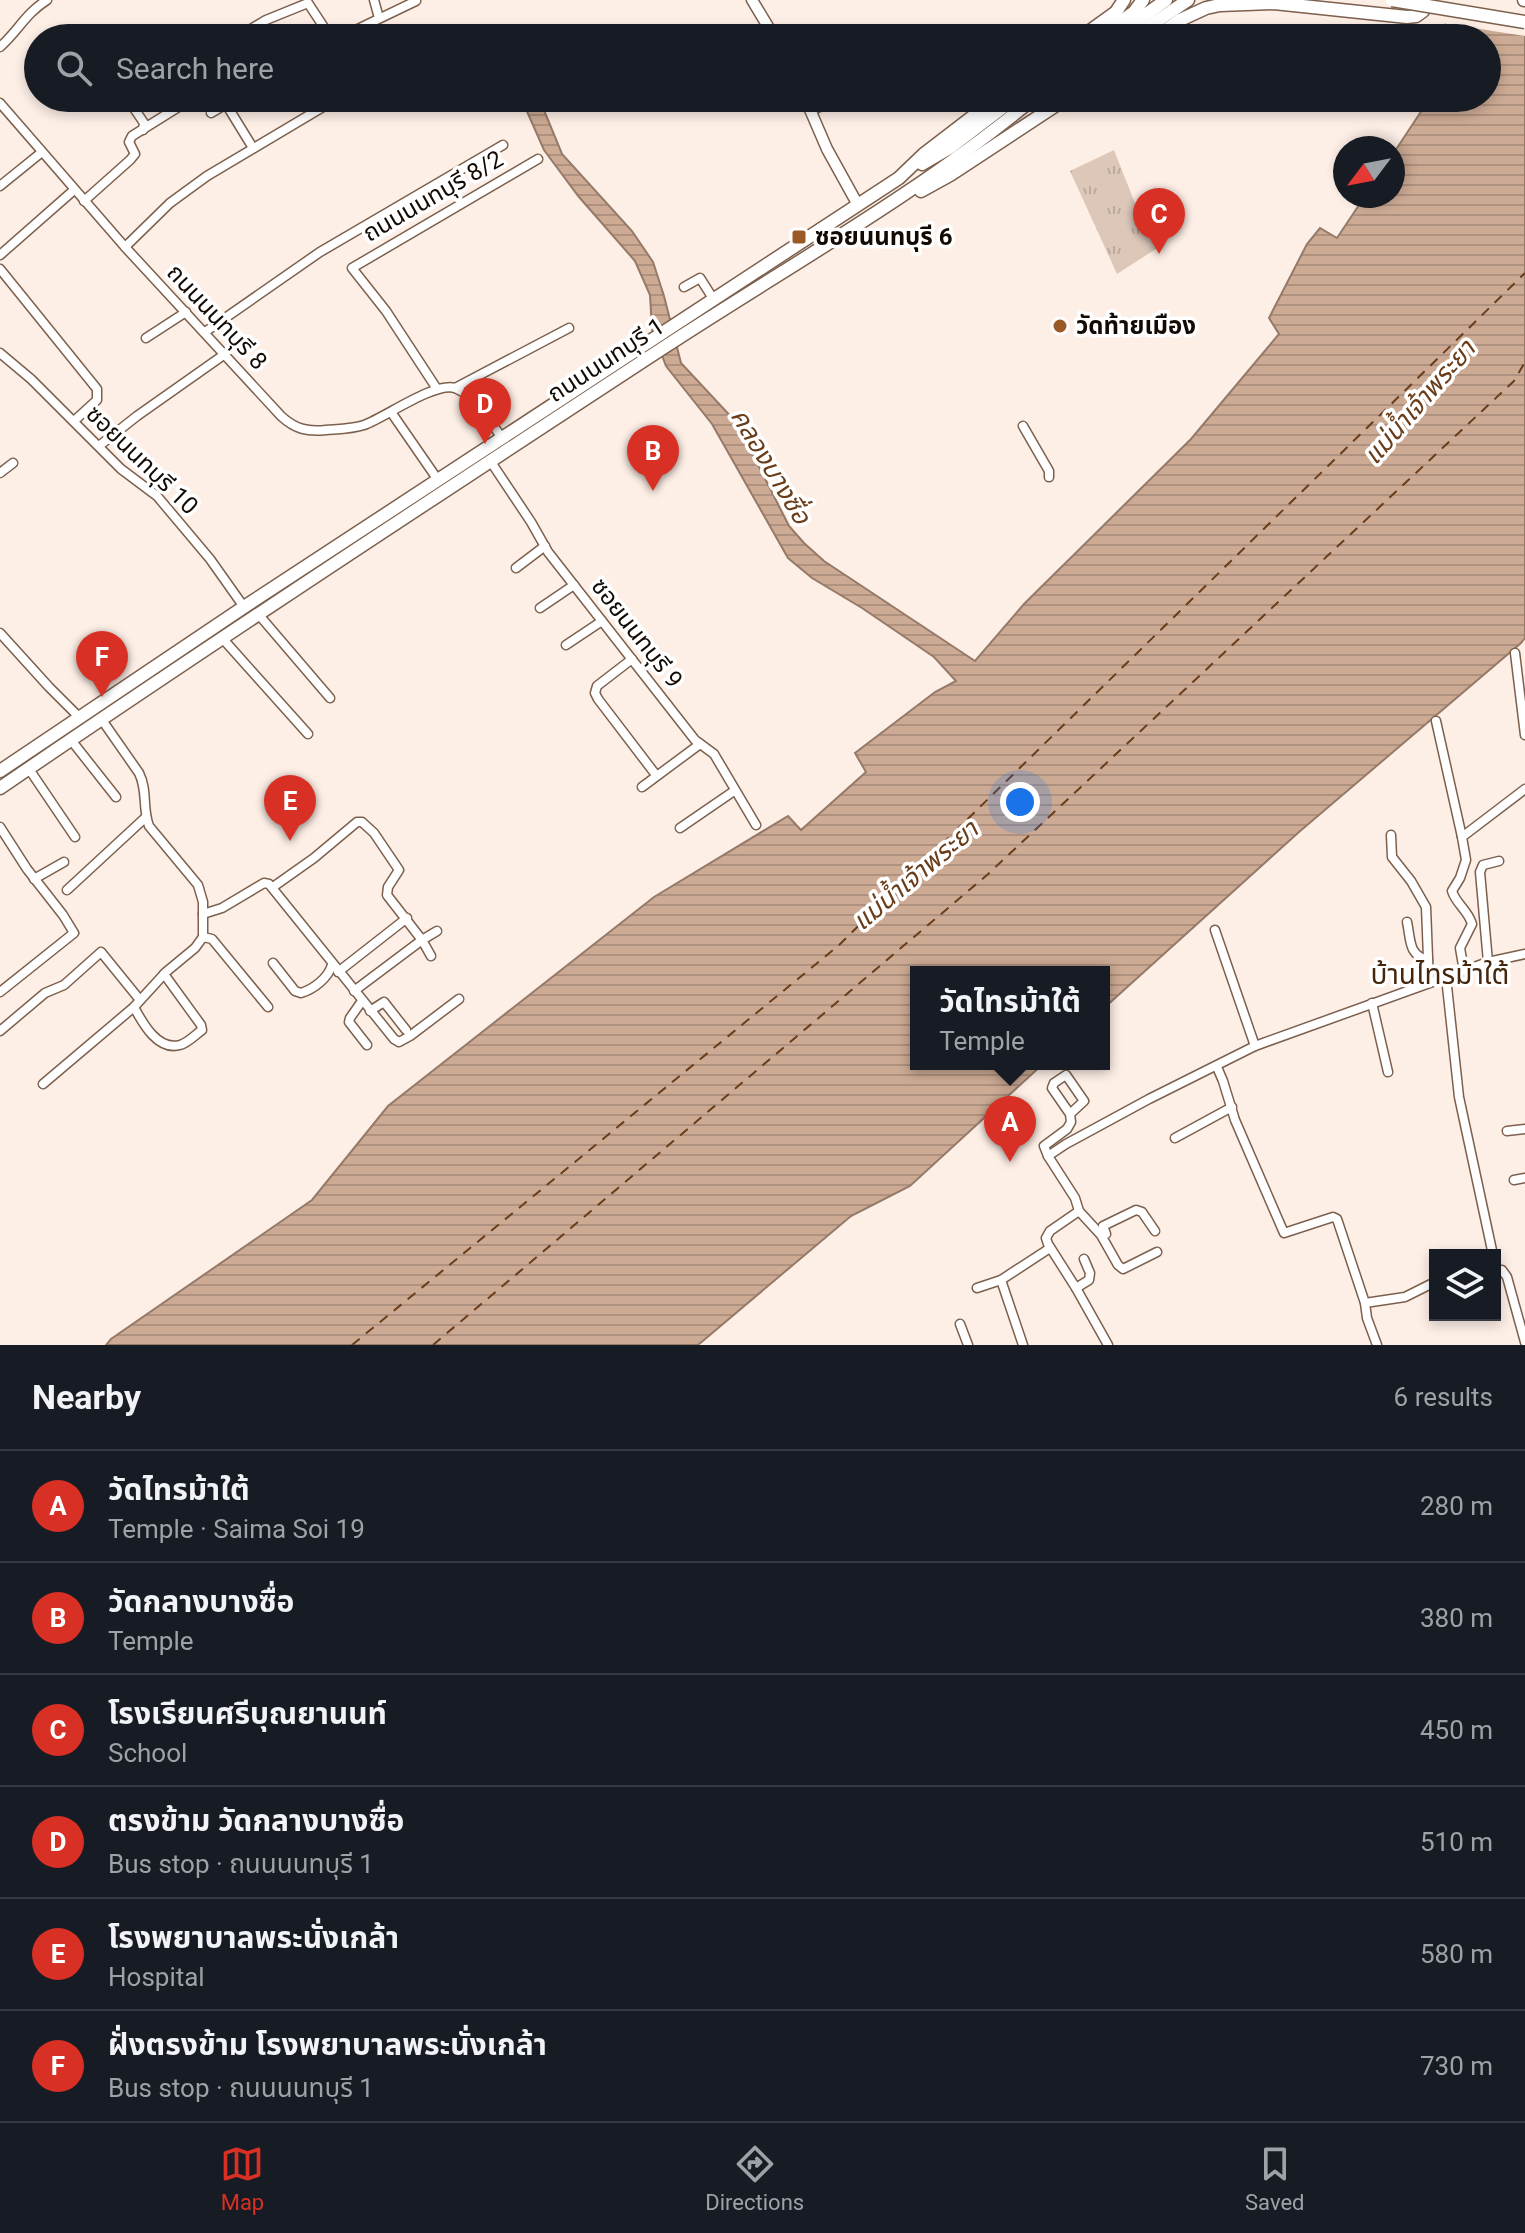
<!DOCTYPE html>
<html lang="en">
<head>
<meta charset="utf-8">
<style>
	body { margin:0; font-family:Roboto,"Noto Sans Thai",sans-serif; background:#242831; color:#f1f3f6 }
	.controls { position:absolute; right:24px; bottom:24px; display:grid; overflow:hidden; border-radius:0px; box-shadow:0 4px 12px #0003 }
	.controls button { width:72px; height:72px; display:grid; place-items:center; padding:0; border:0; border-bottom:2px solid #363941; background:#171b24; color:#f1f3f6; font:40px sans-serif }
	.compass { position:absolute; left:1333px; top:136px; width:72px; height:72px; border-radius:50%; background:#171b24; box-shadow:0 4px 12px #0003; rotate:238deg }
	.you { position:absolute; left:1020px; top:802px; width:28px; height:28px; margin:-20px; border:6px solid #fff; border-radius:50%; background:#1a73e8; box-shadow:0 0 0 12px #1a73e833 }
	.badge { display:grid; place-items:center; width:52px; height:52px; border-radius:50%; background:#d93025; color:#fff; font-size:26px; font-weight:700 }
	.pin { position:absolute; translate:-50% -66px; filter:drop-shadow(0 2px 4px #0008) }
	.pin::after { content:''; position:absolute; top:42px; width:28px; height:24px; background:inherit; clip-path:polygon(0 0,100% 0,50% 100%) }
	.popup { position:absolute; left:910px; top:966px; width:200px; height:104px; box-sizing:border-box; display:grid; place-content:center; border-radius:0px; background:#171b24; filter:drop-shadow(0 2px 6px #0005); font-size:26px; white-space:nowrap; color:#9ea1a6 }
	.popup b { font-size:30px; color:#f1f3f6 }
	.popup::after { content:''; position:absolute; left:50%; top:100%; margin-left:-16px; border:16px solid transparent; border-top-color:#171b24 }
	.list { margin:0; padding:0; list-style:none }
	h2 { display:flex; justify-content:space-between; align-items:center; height:104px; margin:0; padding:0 32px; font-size:34px }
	h2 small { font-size:26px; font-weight:400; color:#9ea1a6 }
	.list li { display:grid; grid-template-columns:52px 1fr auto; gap:24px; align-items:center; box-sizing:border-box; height:112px; padding:0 32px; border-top:2px solid #363941 }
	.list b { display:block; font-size:30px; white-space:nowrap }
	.list p { margin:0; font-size:26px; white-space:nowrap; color:#9ea1a6 }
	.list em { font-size:26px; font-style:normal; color:#9ea1a6 }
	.icon { flex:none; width:44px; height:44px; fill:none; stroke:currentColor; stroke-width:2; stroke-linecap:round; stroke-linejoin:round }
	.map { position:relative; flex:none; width:1525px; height:1345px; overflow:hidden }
	.search { position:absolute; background:#171b24; box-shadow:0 4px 12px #0003; left:24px; right:24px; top:24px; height:88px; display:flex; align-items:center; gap:20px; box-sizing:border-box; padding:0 28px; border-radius:44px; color:#9ea1a6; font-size:30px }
	.sheet { height:776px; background:#171b24 }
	nav { display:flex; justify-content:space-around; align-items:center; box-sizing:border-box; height:112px; border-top:2px solid #363941; background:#171b24; font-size:22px; color:#9ea1a6 }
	nav a { display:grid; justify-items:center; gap:4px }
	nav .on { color:#d93025 }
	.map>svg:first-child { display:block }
</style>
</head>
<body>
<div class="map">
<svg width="1525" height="1345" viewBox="0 0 1525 1345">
	<defs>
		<pattern id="grass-tufts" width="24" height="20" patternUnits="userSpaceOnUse" patternTransform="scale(2)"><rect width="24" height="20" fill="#dcc7b9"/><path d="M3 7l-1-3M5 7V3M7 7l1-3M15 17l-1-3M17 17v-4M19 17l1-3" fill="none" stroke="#bcaa9d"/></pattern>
		<pattern id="water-rules" width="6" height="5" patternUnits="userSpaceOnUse" patternTransform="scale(2)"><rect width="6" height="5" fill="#ccaa94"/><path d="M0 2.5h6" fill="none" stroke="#ae917e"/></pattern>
	</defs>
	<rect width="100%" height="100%" fill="#fdefe6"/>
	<polygon fill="url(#grass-tufts)" points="1114,150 1140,216 1162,245 1117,274 1070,171"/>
	<polygon fill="url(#water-rules)" stroke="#957a69" stroke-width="2" points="1460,0 1525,0 1525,638 1521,643 1299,832 1104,1008 1104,972 916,972 916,1064 1043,1064 910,1186 851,1216 698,1345 106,1345 111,1339 312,1200 388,1106 654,897 788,816 801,830 866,772 855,753 935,692 956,681 934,657 862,608 812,578 788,558 712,424 666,366 652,329 650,295 635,261 579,197 544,150 521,98 539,98 562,154 632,231 653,262 664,296 681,363 737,423 789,526 804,543 824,561 975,661 1024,604 1191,439 1279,334 1269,318 1307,244 1320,228 1337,238 1365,196 1393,196 1393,154 1430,98 1487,98 1487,38 1437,38"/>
	<polygon fill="#fdefe6" points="1455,0 1525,0 1525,36 1441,23"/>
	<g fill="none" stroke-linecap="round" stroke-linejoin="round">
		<g stroke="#6a3d1a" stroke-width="2" stroke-dasharray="10 8" stroke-linecap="butt">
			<polyline points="352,1345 838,946 1525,273"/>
			<polyline points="433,1345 987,875 1514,381 1525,362"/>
		</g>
		<g stroke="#7c604d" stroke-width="11">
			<g id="minor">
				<polyline points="374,0 379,18"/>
				<polyline points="236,38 266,20 308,3 331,38"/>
				<polyline points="339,38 416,1"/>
				<polyline points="438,38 440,37"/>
				<path d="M 0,47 C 19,30 25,14 47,0"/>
				<polyline points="127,98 144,123 143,130"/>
				<path d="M 0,103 L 125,247 L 281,416 C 295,429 307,432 326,430 C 339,429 352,429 364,425 C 386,417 434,382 455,388 L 569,328"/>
				<polyline points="226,104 253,148"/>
				<polyline points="811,111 838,98"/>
				<polyline points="211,113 236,98"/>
				<polyline points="0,186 42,152"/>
				<polyline points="84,201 130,160 135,154 129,142 132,136 180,106 184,102 182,98"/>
				<polyline points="125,247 170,203 207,176 338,98"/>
				<polyline points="0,255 74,190"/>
				<polyline points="0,269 97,389 97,400 74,421"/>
				<polyline points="684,287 700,278 714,300"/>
				<polyline points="205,332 320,252 503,145"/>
				<polyline points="146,338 186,312"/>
				<polyline points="0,353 31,379 121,469 157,496 210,559 244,607"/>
				<path d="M 455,388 C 476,397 489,420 502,438"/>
				<polyline points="437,389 386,311 352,268 538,159"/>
				<polyline points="391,412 438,480"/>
				<polyline points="1023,426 1049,471 1049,477"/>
				<polyline points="99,446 137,416 225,354"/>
				<polyline points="491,462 531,522 548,552 695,740 714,754 756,825"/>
				<polyline points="0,473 13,463"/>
				<polyline points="516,568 545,546"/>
				<polyline points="540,608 574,585"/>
				<polyline points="259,615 330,698"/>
				<polyline points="0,633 49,687 79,717"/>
				<polyline points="223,639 308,734"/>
				<polyline points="566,645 602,621"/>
				<polyline points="1515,653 1525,735"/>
				<polyline points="632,659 597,686 595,693 598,699 656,775"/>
				<polyline points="1436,721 1462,837"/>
				<polyline points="71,740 116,797"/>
				<polyline points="29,769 75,837"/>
				<polyline points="642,787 700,744"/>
				<polyline points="0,827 27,869 63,915 74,933 0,992"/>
				<polyline points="680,828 734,791"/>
				<polyline points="1391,835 1392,857 1411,881 1426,907 1429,983"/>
				<polyline points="34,879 64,862"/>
				<polyline points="273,887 314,858 357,822 362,822 374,833 399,870 388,887 387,895 422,940 437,931"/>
				<polyline points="67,890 146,817"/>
				<polyline points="203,914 222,908 264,883 269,884 394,1039 399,1042 410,1036 459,999"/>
				<path d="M 1407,922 C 1411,940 1408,955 1428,960"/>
				<polyline points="1215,930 1255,1046"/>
				<polyline points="203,937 212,939 268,1007"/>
				<polyline points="1488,962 1480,872 1483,865 1499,861"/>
				<path d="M 273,963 L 295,991 L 301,993 C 314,989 328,978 332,965"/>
				<path d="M 1464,971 L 1460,948 L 1472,924 C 1468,910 1456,904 1452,891 L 1460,878 L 1466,860 L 1462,837 L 1525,789"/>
				<polyline points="338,972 407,918"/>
				<polyline points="1446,977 1459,1097 1493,1255"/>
				<polyline points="354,991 422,940 431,956"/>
				<polyline points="362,1001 350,1018 349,1022 367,1045"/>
				<polyline points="1372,1003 1388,1072"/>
				<path d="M 134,1007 C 143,1024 158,1051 180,1045 C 188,1043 195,1035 202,1030 L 201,1025 L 164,974"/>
				<polyline points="370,1011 384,1002 406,1030"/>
				<polyline points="0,1031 45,993 64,985 101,952 140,1000"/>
				<polyline points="1217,1067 1223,1081 1235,1120 1284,1233 1333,1217 1337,1219 1365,1303 1367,1318 1377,1345"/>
				<path d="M 43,1084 L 134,1007 L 166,972 L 195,948 L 203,937 L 203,902 L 198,885 L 149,826 C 142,808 148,791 139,773 L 102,720"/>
				<polyline points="1507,1131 1525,1129"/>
				<polyline points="1175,1138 1232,1107"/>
				<polyline points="1048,1156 1044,1146 1067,1129 1071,1122 1070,1114 1052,1088 1054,1083 1066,1075 1084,1101 1070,1114"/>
				<polyline points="1514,1180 1525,1178"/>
				<polyline points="1079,1211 1101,1235 1118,1265 1123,1269 1157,1252"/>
				<polyline points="1102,1235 1106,1234 1103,1226 1136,1210 1142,1212 1155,1231"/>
				<polyline points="1495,1270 1502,1270 1507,1277 1525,1342"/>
				<polyline points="977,1288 1001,1280"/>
				<polyline points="1076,1288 1089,1280 1090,1273 1084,1259"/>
				<polyline points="1365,1303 1405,1297 1435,1282"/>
				<polyline points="960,1324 968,1345"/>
				<polyline points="1023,1345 1001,1280 1050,1248"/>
				<polyline points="1108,1345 1076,1288 1048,1244 1046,1238 1050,1231 1079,1211 1075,1198 1048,1156 1066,1144 1149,1099 1255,1046 1488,962 1525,954"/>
			</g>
		</g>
		<g stroke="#7c604d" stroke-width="13">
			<g id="tertiary">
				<polyline points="752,0 775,38"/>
				<polyline points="805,98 827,149 858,205"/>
			</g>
		</g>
		<g stroke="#7c604d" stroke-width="15">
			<g id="secondary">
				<polyline points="1524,0 1525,0"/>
				<polyline points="1080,38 1116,12 1124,0"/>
				<polyline points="1098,38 1134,12 1143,0"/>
				<polyline points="1113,38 1166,0"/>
				<polyline points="1132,38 1188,0"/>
				<polyline points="1154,38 1180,20 1206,8 1220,5 1274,3 1407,17 1416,16 1423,11 1425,0"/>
				<polyline points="922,164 951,147 1015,98"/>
				<polyline points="921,191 950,175 1067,98"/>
				<polyline points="0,771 244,607 899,178 924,154 997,98"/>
				<path d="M 0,788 C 220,638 443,492 666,346 C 790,265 920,193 1034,98"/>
			</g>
		</g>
		<use href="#minor" stroke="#fff" stroke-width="8"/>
		<use href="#tertiary" stroke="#fff" stroke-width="10"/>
		<use href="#secondary" stroke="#fff" stroke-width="12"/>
		<g stroke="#7c604d" stroke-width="15" stroke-linecap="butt">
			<polyline id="secondary-bridge" points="1392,0 1525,22"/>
		</g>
		<use href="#secondary-bridge" stroke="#fff" stroke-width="12"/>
	</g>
	<g fill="#9b5926" stroke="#fff" stroke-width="3">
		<rect x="791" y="229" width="16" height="16" rx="4"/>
		<circle cx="1060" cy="326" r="8"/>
	</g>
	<g text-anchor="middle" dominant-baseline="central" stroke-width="7" stroke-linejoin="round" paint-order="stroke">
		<g font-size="24" fill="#140a04" stroke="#fff">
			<text transform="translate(433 196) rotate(-30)">ถนนนนทบุรี 8/2</text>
			<text transform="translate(217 317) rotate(47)">ถนนนนทบุรี 8</text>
			<text transform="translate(606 360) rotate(-33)">ถนนนนทบุรี 1</text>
			<text transform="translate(142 460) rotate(44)">ซอยนนทบุรี 10</text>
			<text transform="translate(637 633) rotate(52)">ซอยนนทบุรี 9</text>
		</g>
		<g font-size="24" font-weight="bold" fill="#140a04" stroke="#fff" text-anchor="start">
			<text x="815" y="237">ซอยนนทบุรี 6</text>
			<text x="1076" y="326">วัดท้ายเมือง</text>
		</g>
		<g font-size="26" font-style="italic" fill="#6a3d1a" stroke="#fff">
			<text transform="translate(1419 402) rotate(-49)">แม่น้ำเจ้าพระยา</text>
			<text transform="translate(771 466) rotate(59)">คลองบางซื่อ</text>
			<text transform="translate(915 875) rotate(-40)">แม่น้ำเจ้าพระยา</text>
		</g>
		<g font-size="28" fill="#45260d" stroke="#fff">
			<text x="1440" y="974">บ้านไทรม้าใต้</text>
		</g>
	</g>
</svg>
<div class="controls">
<button><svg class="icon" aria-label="layers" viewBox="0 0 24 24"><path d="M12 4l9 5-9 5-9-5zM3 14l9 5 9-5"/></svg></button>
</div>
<svg class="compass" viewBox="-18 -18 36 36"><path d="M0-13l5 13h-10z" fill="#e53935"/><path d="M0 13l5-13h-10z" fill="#9ea1a6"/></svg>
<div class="you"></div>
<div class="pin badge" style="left:1010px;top:1162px">A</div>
<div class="popup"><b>วัดไทรม้าใต้</b>Temple</div>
<div class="pin badge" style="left:653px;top:491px">B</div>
<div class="pin badge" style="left:1159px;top:254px">C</div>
<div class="pin badge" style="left:485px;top:444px">D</div>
<div class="pin badge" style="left:290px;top:841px">E</div>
<div class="pin badge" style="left:102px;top:697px">F</div>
<div class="search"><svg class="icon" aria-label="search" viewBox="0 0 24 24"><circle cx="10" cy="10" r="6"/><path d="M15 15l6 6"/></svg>Search here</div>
</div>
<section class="sheet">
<h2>Nearby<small>6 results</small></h2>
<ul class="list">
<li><span class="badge">A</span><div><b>วัดไทรม้าใต้</b><p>Temple · Saima Soi 19</p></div><em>280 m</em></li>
<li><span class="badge">B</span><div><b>วัดกลางบางซื่อ</b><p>Temple</p></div><em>380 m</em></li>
<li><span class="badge">C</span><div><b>โรงเรียนศรีบุณยานนท์</b><p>School</p></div><em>450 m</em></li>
<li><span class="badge">D</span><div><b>ตรงข้าม วัดกลางบางซื่อ</b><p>Bus stop · ถนนนนทบุรี 1</p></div><em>510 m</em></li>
<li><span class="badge">E</span><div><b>โรงพยาบาลพระนั่งเกล้า</b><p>Hospital</p></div><em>580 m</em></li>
<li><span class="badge">F</span><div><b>ฝั่งตรงข้าม โรงพยาบาลพระนั่งเกล้า</b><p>Bus stop · ถนนนนทบุรี 1</p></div><em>730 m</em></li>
</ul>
</section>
<nav>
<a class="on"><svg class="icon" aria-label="map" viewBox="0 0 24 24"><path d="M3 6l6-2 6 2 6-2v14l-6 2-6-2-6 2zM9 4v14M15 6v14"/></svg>Map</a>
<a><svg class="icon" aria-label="directions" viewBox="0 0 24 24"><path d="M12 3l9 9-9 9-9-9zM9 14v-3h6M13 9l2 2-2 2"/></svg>Directions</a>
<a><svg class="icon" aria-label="saved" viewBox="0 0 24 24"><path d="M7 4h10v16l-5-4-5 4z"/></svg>Saved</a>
</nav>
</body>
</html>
